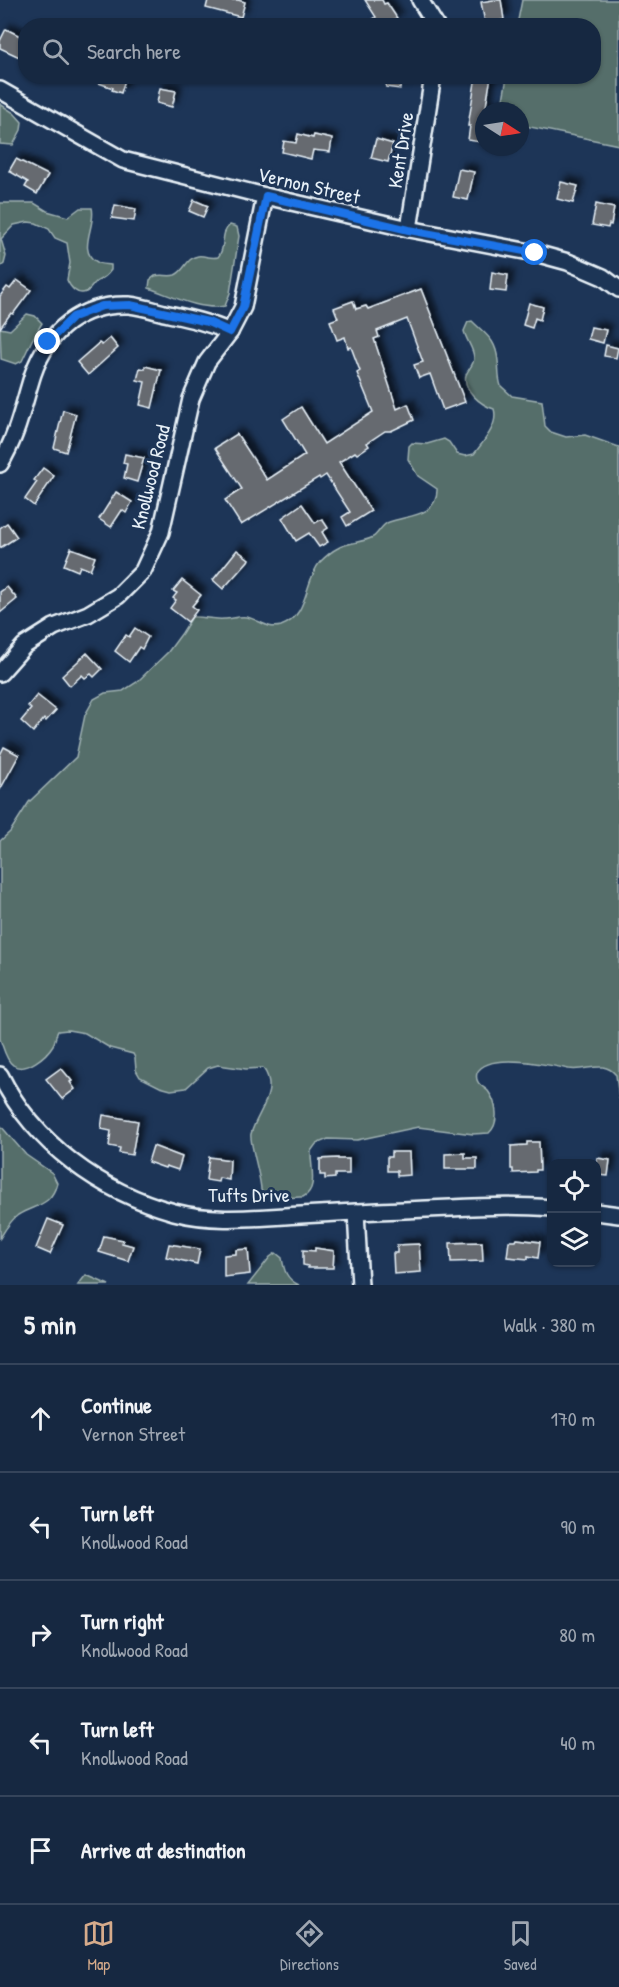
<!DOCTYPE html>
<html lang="en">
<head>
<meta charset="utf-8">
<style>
	body { margin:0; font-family:"Patrick Hand",sans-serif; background:#1f3048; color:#f1f3f6 }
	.controls { position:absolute; right:18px; bottom:18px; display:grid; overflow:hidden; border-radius:12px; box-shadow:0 2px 4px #0004 }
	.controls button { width:54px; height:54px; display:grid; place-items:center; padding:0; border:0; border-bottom:2px solid #35445a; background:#162841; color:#f1f3f6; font:30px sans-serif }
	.compass { position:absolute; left:475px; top:102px; width:54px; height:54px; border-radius:50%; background:#162841; box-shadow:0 2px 4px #0004; rotate:102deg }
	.stop { position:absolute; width:18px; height:18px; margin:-14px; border:4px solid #1a73e8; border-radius:50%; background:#fff }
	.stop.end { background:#1a73e8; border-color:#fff; box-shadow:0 2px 6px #0008 }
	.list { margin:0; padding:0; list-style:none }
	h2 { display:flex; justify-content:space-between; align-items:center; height:78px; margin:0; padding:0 24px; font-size:26px }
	h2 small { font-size:20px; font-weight:400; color:#9ea6b1 }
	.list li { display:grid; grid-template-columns:39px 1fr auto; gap:18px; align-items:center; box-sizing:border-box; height:108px; padding:0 24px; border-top:2px solid #35445a }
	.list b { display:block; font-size:22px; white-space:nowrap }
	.list p { margin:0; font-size:20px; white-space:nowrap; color:#9ea6b1 }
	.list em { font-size:20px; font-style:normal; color:#9ea6b1 }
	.icon { flex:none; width:33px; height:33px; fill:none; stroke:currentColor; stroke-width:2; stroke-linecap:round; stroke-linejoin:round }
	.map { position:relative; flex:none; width:619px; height:1285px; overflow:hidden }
	.search { position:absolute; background:#162841; box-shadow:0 2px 4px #0004; left:18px; right:18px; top:18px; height:66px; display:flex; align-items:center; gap:15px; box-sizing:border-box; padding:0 21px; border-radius:24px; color:#9ea6b1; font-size:22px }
	.sheet { height:618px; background:#162841 }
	nav { display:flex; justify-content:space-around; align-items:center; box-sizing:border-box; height:84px; border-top:2px solid #35445a; background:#162841; font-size:16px; color:#9ea6b1 }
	nav a { display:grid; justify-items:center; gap:3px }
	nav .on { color:#d6ab8b }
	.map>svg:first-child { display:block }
</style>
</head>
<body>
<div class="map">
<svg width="619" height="1285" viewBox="0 0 619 1285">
	<defs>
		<filter id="shadow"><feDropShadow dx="5.5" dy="-5.5" stdDeviation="3" flood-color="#0009"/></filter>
	</defs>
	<rect width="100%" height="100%" fill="#1d3557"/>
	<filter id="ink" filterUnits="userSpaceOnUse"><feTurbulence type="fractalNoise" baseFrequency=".0167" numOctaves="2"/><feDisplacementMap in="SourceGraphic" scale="12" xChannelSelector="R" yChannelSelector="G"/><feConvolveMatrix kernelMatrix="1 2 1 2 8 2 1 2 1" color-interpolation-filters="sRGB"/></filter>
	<g filter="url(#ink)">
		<g fill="#556e6a" stroke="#9eb0b1" stroke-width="1.5">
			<polygon points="522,0 619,0 619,145 520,125 520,111 501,111 507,77 594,76 594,26 517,25"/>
			<polygon points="0,104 14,113 22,122 21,130 13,145 0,144"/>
			<path d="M 0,203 L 34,203 L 47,211 L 68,217 L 80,208 L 92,208 C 97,224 76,251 97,262 C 101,265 106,264 111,265 L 111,270 C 106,277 103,278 96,282 C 93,284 90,290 86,292 C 77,296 70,287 67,280 L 70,263 L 67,243 L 55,238 L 49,229 L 36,223 L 28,222 L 14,225 L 1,239 L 6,256 L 4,264 L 0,267 Z"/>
			<path d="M 230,225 L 237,227 L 239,236 L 230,293 L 225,306 C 201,311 172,296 149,288 L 150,280 L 155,276 C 162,274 169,277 175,275 C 185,271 186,258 198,256 C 205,255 210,259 218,257 C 227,247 219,234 230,225 Z"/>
			<polygon points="27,314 35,316 42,323 32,340 22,361 16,364 1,359 0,328 10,330"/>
			<path d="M 472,321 C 486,335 496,339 498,361 C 499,370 498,378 501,386 L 512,396 L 542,401 L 545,426 L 551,432 L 566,437 L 585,435 L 619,447 L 619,1099 L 616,1075 C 603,1059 587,1072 569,1069 C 550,1065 487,1051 477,1073 C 476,1077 476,1079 478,1082 C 480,1086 485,1088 488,1091 C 497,1103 500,1123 489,1133 L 473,1134 L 418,1127 L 357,1140 L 328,1139 L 316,1144 L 311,1151 C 310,1166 319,1189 303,1197 C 290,1196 268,1203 261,1190 C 261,1177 249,1141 251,1134 C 257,1112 280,1091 263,1068 L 246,1069 L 218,1065 L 208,1068 L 186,1088 L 171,1090 L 160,1087 L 140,1077 L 136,1070 L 135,1058 L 133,1054 L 110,1048 L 85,1033 L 68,1030 L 58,1031 C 55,1036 56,1040 53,1045 C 47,1055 26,1074 13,1065 C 6,1061 3,1046 0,1039 L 0,841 L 10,832 L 29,802 L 76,757 L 85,715 L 94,699 L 105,693 L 123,691 L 137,682 L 168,652 L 182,633 L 192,617 C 202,616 213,620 224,619 C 231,619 239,616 246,617 C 259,619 267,630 281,626 C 309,616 304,581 320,562 C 325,557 332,551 338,548 C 348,542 362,543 373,537 C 379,533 382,524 389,522 C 407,515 438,517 437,489 L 418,476 L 408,459 L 409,446 L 412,443 L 427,444 L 444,439 L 449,442 L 457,454 L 465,456 L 474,454 C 483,442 499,425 494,409 C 481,405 462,390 466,375 C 468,369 474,365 474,358 C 474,349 466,340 464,331 L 468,322 Z"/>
			<path d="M 0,1125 L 26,1155 L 52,1173 L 57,1183 C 51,1207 35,1204 18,1215 C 10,1221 5,1230 0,1238 Z"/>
			<path d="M 276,1253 L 282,1258 C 284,1270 286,1279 299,1285 L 248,1285 L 270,1257 Z"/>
			<polygon points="86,1275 109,1285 78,1285"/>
		</g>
		<g fill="#666a70" stroke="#e8f1f8" stroke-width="1.5" filter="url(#shadow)">
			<polygon points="208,0 238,0 245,2 241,17 206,8"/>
			<polygon points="365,0 382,0 384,4 387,3 397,18 386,25 384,22 375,26 372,20 376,17"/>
			<polygon points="493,0 501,0 504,20 485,23 481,2"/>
			<polygon points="6,29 26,39 26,60 0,48 0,41"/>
			<polygon points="84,76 126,76 121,93 112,90 113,88 84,78"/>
			<polygon points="388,76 402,76 400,89 386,87"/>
			<polygon points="476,76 491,76 480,142 468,140 470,126 468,126"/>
			<polygon points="160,88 176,91 172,107 157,103"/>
			<polygon points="298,134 313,138 314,135 332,139 330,152 313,150 311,159 282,152 284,141 296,143"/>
			<polygon points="376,139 393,144 388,162 371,158"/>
			<polygon points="16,159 48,175 37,194 25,187 28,182 9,171"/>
			<polygon points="459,169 474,172 468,200 453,197"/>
			<polygon points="561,182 578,186 573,203 557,199"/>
			<polygon points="194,200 208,206 203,217 189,211"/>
			<polygon points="596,204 614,208 611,225 609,224 608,228 592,225"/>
			<polygon points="115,205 136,209 134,221 112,218"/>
			<polygon points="492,272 508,275 506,292 490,290"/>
			<polygon points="17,280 31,290 13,314 11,313 0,328 0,296 7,287 10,289"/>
			<polygon points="421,289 465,402 443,410 430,374 419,378 414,365 423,362 407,319 377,331 379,337 374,339 397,409 408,404 414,420 391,431 385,431 367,443 369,446 357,454 355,452 339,462 371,511 347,526 342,517 350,512 326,475 320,479 319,477 241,525 225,500 242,489 215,448 237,434 267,480 305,455 283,419 301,407 324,444 373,412 357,373 360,371 351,347 348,348 345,337 337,340 330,321 338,318 334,308 353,301 356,309 366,306 368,309"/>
			<polygon points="529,303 543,307 540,320 535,318 532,328 523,325"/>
			<polygon points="591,327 606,330 603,343 588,339"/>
			<polygon points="110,338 118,348 88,375 77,362 99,343 102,345"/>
			<polygon points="606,345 618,348 616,358 604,356"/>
			<polygon points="145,366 161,370 152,408 140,405 145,382 137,380 140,368 145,369"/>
			<polygon points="63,410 76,414 66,452 54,448"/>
			<polygon points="125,454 144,458 137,482 124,478 127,464 123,463"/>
			<polygon points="43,468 54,476 34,506 25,499 37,482 34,480"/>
			<polygon points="116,492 132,502 126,513 122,510 111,527 99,519"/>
			<polygon points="302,504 315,523 322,519 328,528 322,532 328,542 319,547 309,533 296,541 282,518"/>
			<polygon points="7,523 17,537 0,548 0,528"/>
			<polygon points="71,548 95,557 90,570 80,566 78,571 64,565"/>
			<polygon points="237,550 249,559 248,561 223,589 213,580"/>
			<polygon points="182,580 201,595 192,606 197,610 188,622 170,608 176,600 173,598 177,593 173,591"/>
			<polygon points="7,587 17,599 0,613 0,592"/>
			<polygon points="135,628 148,637 142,649 139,647 129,662 115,651 126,635 129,637"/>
			<polygon points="87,653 102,669 94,677 91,674 85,678 82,675 70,686 62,676"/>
			<polygon points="37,695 56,710 46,721 44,719 33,732 21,721 31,709 28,706"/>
			<polygon points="4,747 19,755 0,790 0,755"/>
			<polygon points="61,1068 72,1081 70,1082 75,1089 62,1099 46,1079"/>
			<polygon points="103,1115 138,1121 132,1155 119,1153 120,1148 109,1146 111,1131 101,1129"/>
			<polygon points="527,1142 539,1142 540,1170 536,1170 536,1172 513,1173 513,1169 511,1169 511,1146 527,1145"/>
			<polygon points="153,1146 182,1157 178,1170 166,1166 165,1168 148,1162"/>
			<polygon points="391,1152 409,1152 410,1175 397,1176 397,1171 387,1171 387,1157 391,1157"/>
			<polygon points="465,1153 465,1158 477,1158 477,1169 445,1169 445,1154"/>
			<polygon points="209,1157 230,1160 229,1180 219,1178 218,1182 206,1180"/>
			<polygon points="338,1158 338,1159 349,1159 349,1174 335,1174 335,1178 325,1179 325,1175 320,1175 320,1159"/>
			<polygon points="597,1158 610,1160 608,1176 597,1175"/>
			<polygon points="48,1219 63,1225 50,1254 36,1248"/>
			<polygon points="104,1236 123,1240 122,1243 133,1246 128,1261 99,1252"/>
			<polygon points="517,1239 540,1242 538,1258 528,1256 528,1259 507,1257 509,1241 516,1241"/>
			<polygon points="482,1242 483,1261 451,1262 450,1243"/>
			<polygon points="169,1244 200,1249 197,1264 166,1257"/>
			<polygon points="419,1244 421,1272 394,1274 393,1253 397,1253 397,1245"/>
			<polygon points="315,1248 334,1251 333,1268 308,1268 308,1266 303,1265 303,1250 315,1251"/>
			<polygon points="248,1249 250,1274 224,1277 224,1255 236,1254 236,1250"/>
		</g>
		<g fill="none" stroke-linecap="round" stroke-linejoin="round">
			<g stroke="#e8f1f8" stroke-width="20">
				<g id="minor">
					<polyline points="420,0 436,26"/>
					<polyline points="0,90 123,160 265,196 409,229 535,253 568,262 603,277 619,289"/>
					<polyline points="409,229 433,76"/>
					<path d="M 0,464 C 18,435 23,405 33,374 C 48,331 81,303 129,305 C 140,306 153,310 164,313 C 187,318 208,322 230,332"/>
					<polyline points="0,673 24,646 54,627 88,614 118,596 143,571 161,532 191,399 207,362 230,332 243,307 265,196"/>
					<path d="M 0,1075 C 34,1144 101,1192 174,1212 C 215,1223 259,1217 301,1215 C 351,1212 401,1210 451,1208 C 485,1206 518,1205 552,1208"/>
					<polyline points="356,1212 360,1285"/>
					<polyline points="596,1212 619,1215"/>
				</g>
			</g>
			<use href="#minor" stroke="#1d3557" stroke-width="15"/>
		</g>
	</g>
	<g fill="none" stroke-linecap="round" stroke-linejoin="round" filter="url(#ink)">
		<polyline stroke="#1a73e8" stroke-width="8" points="48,342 73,317 102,306 130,305 208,322 230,332 243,307 266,196 409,230 535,253"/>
	</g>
	<g text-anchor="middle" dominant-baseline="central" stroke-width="6" stroke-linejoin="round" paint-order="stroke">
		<g font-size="20" fill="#e8f1f8" stroke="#1d3557">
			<text transform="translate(400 150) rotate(-81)">Kent Drive</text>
			<text transform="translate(309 185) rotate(13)">Vernon Street</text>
			<text transform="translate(150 477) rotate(-76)">Knollwood Road</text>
			<text x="249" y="1194">Tufts Drive</text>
		</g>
	</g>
</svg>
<div class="controls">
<button><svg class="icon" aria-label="locate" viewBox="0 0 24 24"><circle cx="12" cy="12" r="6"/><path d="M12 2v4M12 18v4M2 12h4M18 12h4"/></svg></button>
<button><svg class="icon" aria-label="layers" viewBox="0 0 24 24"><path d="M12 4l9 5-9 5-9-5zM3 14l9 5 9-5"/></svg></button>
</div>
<svg class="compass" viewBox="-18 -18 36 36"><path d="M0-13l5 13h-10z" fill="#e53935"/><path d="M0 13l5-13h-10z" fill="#9ea6b1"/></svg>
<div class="stop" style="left:535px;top:253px"></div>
<div class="stop end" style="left:48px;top:342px"></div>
<div class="search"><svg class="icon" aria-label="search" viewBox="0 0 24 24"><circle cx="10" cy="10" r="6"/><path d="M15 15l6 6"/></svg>Search here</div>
</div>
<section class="sheet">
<h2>5 min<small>Walk · 380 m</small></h2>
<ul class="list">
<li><svg class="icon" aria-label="ahead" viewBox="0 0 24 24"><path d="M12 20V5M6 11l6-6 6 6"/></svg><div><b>Continue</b><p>Vernon Street</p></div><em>170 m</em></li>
<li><svg class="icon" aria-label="left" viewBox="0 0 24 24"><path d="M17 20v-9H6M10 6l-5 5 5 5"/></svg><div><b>Turn left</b><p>Knollwood Road</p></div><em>90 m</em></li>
<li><svg class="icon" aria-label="right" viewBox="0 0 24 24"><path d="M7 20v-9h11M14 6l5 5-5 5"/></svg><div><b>Turn right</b><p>Knollwood Road</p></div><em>80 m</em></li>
<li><svg class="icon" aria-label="left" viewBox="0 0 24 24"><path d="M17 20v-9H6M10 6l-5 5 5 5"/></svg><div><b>Turn left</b><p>Knollwood Road</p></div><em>40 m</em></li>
<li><svg class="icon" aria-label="arrive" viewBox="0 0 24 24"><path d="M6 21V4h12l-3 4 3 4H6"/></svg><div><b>Arrive at destination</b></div></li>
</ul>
</section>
<nav>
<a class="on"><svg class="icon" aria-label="map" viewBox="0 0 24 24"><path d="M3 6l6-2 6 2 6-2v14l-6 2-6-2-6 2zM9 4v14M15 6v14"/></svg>Map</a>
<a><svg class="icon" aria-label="directions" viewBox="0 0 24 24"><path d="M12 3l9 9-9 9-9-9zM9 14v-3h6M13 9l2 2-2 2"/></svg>Directions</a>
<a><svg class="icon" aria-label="saved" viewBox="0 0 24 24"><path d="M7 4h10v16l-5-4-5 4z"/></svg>Saved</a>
</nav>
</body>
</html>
